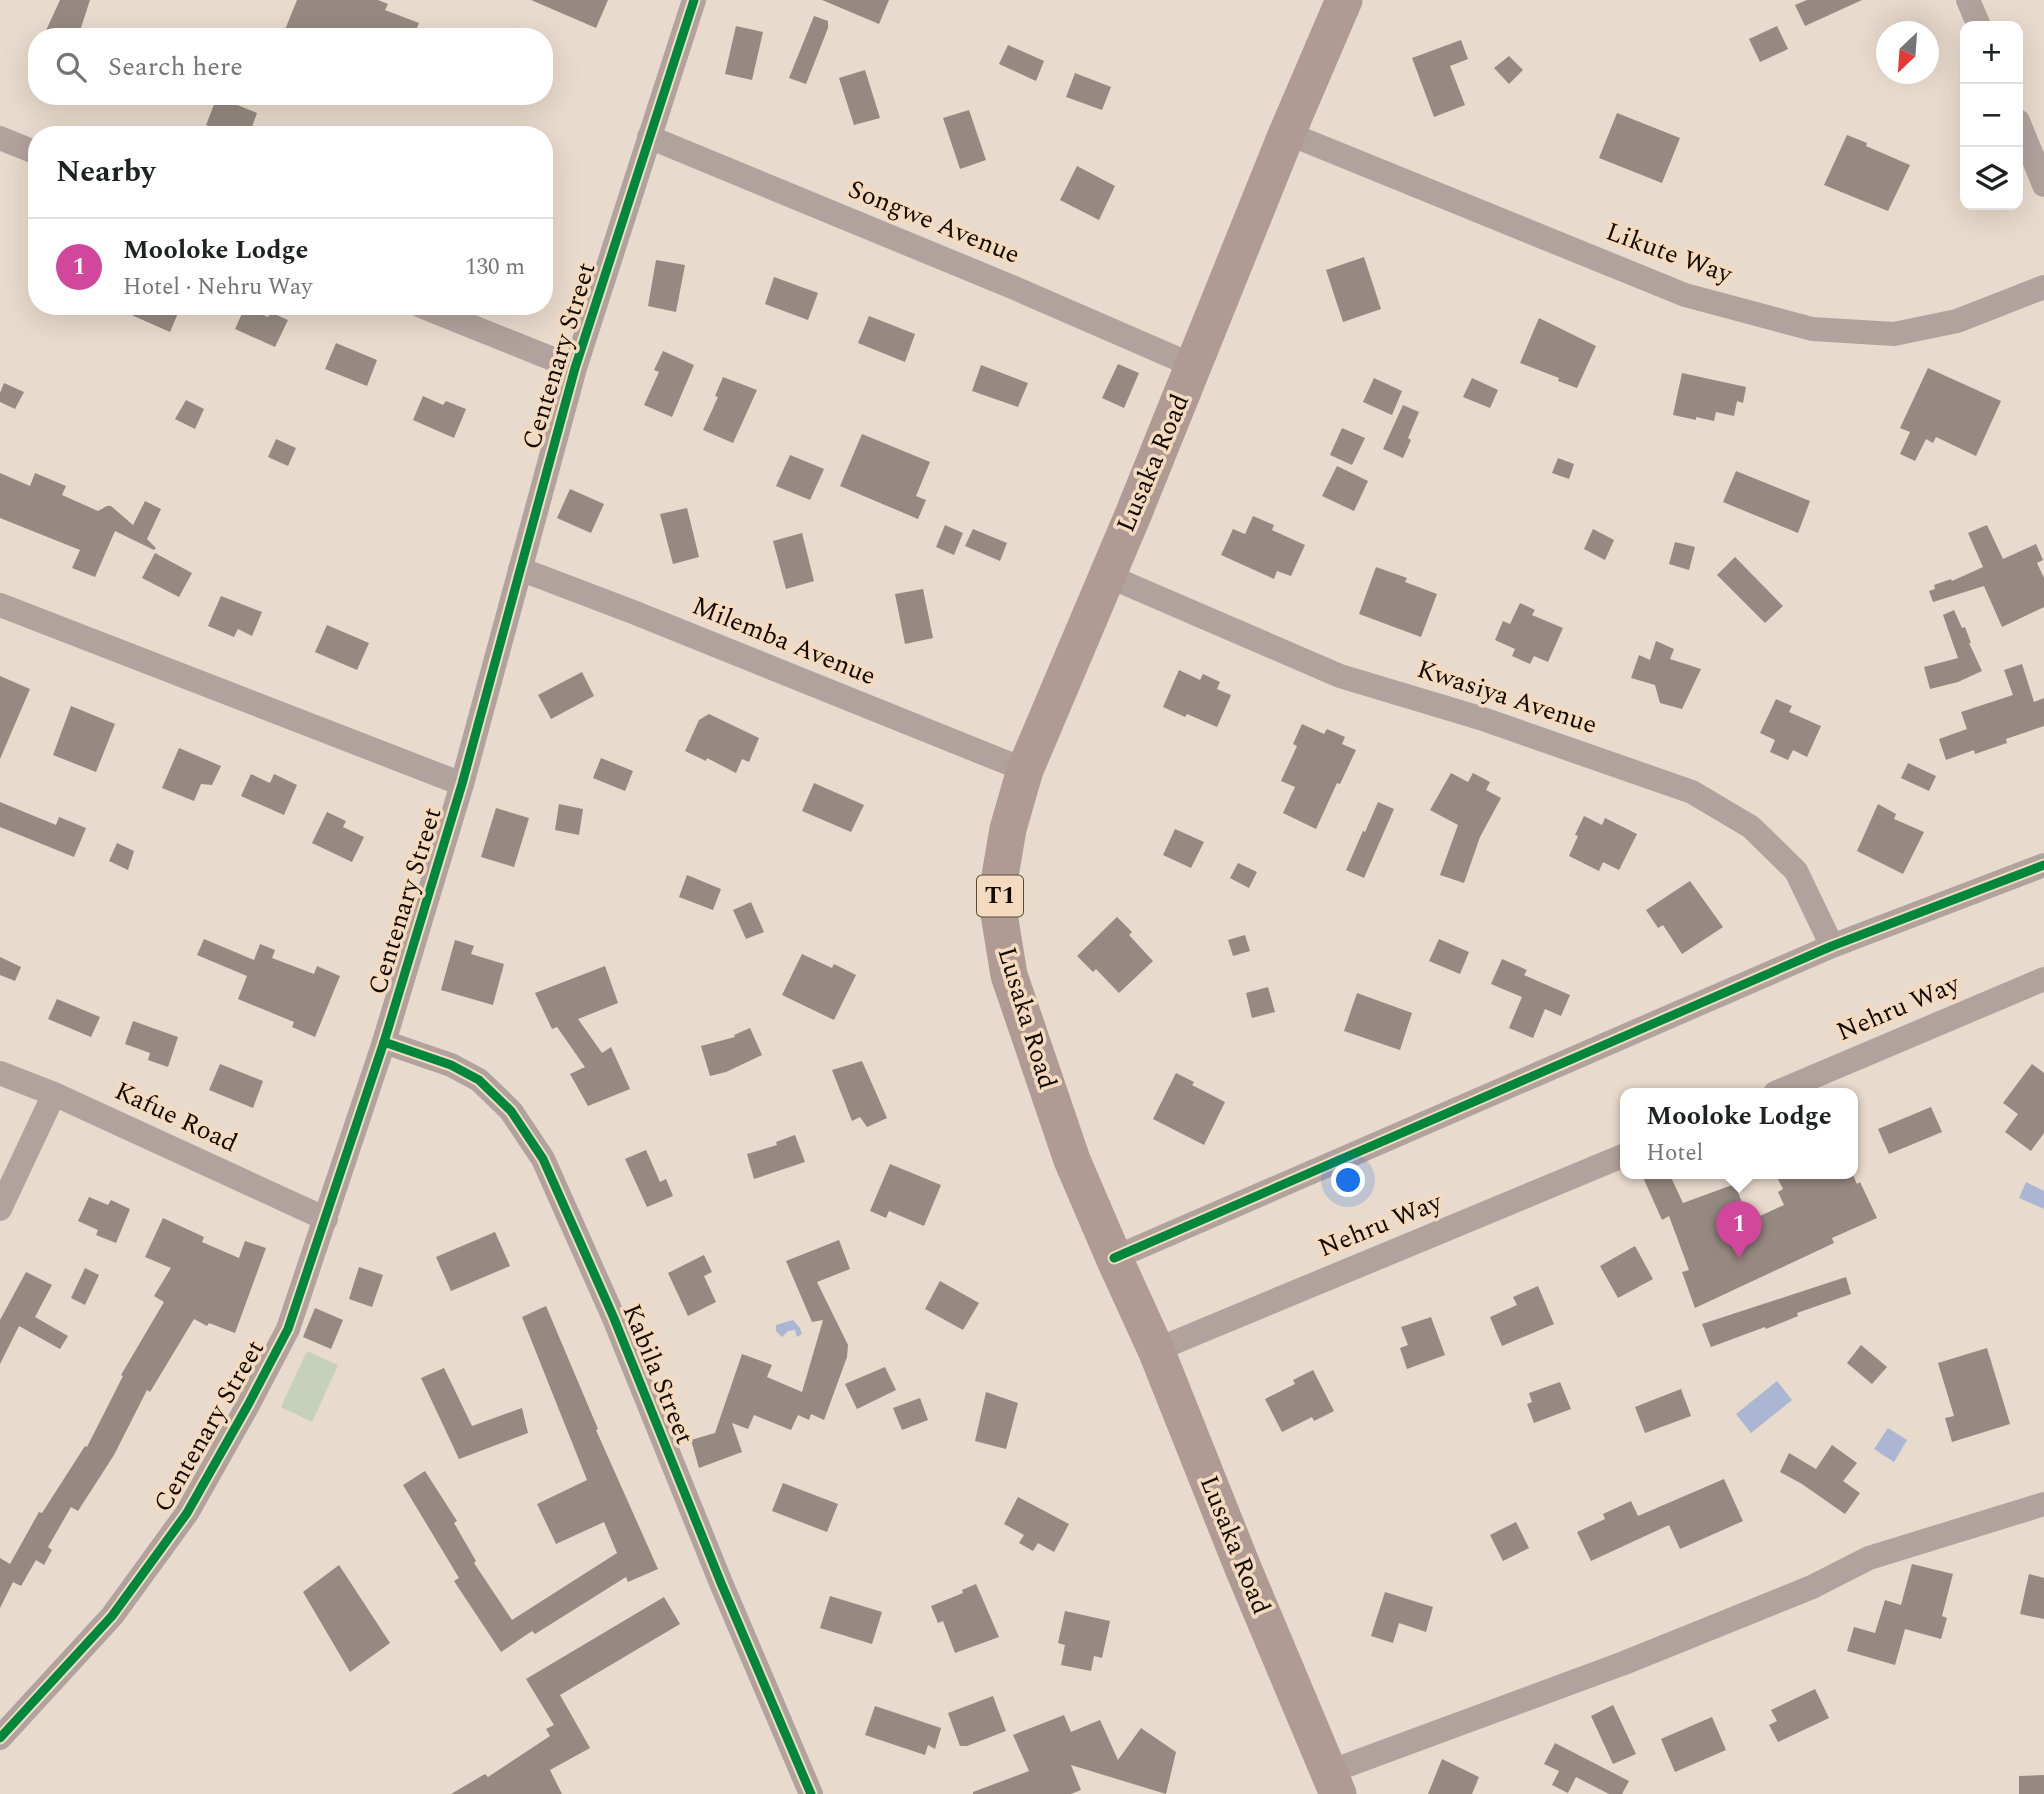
<!DOCTYPE html>
<html lang="en">
<head>
<meta charset="utf-8">
<style>
	body { margin:0; font-family:Spectral,serif; background:#f2f2f2; color:#202124 }
	.controls { position:absolute; right:21px; top:21px; display:grid; overflow:hidden; border-radius:14px; box-shadow:0 7px 28px #0002 }
	.controls button { width:63px; height:63px; display:grid; place-items:center; padding:0; border:0; border-bottom:2px solid #e0e0e0; background:#fff; color:#202124; font:35px sans-serif }
	.compass { position:absolute; left:1876px; top:21px; width:63px; height:63px; border-radius:50%; background:#fff; box-shadow:0 7px 28px #0002; rotate:205deg }
	.you { position:absolute; left:1349px; top:1181px; width:24px; height:24px; margin:-18px; border:5px solid #fff; border-radius:50%; background:#1a73e8; box-shadow:0 0 0 10px #1a73e833 }
	.badge { display:grid; place-items:center; width:46px; height:46px; border-radius:50%; background:#5e5349; color:#fff; font-size:23px; font-weight:700 }
	.pin { position:absolute; translate:-50% -58px; filter:drop-shadow(0 2px 4px #0008) }
	.pin::after { content:''; position:absolute; top:37px; width:24px; height:21px; background:inherit; clip-path:polygon(0 0,100% 0,50% 100%) }
	.popup { position:absolute; left:1620px; top:1088px; width:238px; height:91px; box-sizing:border-box; display:grid; place-content:center; border-radius:14px; background:#fff; filter:drop-shadow(0 2px 5px #0005); font-size:23px; white-space:nowrap; color:#757577 }
	.popup b { font-size:26px; color:#202124 }
	.popup::after { content:''; position:absolute; left:50%; top:100%; margin-left:-14px; border:14px solid transparent; border-top-color:#fff }
	.list { margin:0; padding:0; list-style:none }
	h2 { display:flex; justify-content:space-between; align-items:center; height:91px; margin:0; padding:0 28px; font-size:30px }
	h2 small { font-size:23px; font-weight:400; color:#757577 }
	.list li { display:grid; grid-template-columns:46px 1fr auto; gap:21px; align-items:center; box-sizing:border-box; height:98px; padding:0 28px; border-top:2px solid #e0e0e0 }
	.list b { display:block; font-size:26px; white-space:nowrap }
	.list p { margin:0; font-size:23px; white-space:nowrap; color:#757577 }
	.list em { font-size:23px; font-style:normal; color:#757577 }
	.icon { flex:none; width:38px; height:38px; fill:none; stroke:currentColor; stroke-width:2; stroke-linecap:round; stroke-linejoin:round }
	.map { position:relative; flex:none; width:2044px; height:1794px; overflow:hidden }
	.search { position:absolute; background:#fff; box-shadow:0 7px 28px #0002; left:28px; top:28px; width:525px; height:77px; display:flex; align-items:center; gap:18px; box-sizing:border-box; padding:0 24px; border-radius:28px; color:#757577; font-size:26px }
	.panel { position:absolute; background:#fff; box-shadow:0 7px 28px #0002; left:28px; top:126px; width:525px; height:189px; border-radius:28px }
	.map>svg:first-child { display:block }
</style>
</head>
<body>
<div class="map">
<svg width="2044" height="1794" viewBox="0 0 2044 1794">
	<rect width="100%" height="100%" fill="#e8dacc"/>
	<polygon fill="#c5d1b8" points="307,1351 338,1365 312,1422 281,1407"/>
	<g fill="#aab6d2">
		<polygon points="2026,1182 2044,1191 2044,1209 2019,1198"/>
		<polygon points="793,1320 800,1328 802,1334 797,1337 795,1330 788,1331 782,1337 776,1331 776,1325"/>
		<polygon points="1777,1381 1792,1400 1751,1433 1736,1414"/>
		<polygon points="1888,1428 1907,1440 1894,1462 1874,1449"/>
	</g>
	<g fill="#958981">
		<polygon points="60,0 90,0 78,37 43,37"/>
		<polygon points="297,0 378,0 388,4 385,10 419,23 413,37 282,37"/>
		<polygon points="531,0 608,0 596,28"/>
		<polygon points="822,0 889,0 879,24"/>
		<polygon points="1807,0 1862,0 1805,26 1795,5"/>
		<polygon points="814,16 828,21 828,28 806,84 789,78"/>
		<polygon points="736,26 763,32 752,80 725,74"/>
		<polygon points="1777,26 1788,49 1760,62 1749,39"/>
		<polygon points="1461,40 1468,59 1450,66 1465,105 1434,117 1412,58"/>
		<polygon points="1008,45 1044,61 1036,81 999,64"/>
		<polygon points="1509,56 1523,70 1509,84 1494,68"/>
		<polygon points="865,70 880,118 854,125 839,78"/>
		<polygon points="1075,73 1111,87 1102,110 1066,97"/>
		<polygon points="217,97 257,113 249,135 230,135 206,125"/>
		<polygon points="969,110 986,160 960,169 943,118"/>
		<polygon points="1617,113 1680,138 1662,183 1599,158"/>
		<polygon points="1847,135 1867,143 1866,146 1910,165 1888,211 1824,185"/>
		<polygon points="1077,166 1115,186 1099,220 1060,200"/>
		<polygon points="1364,257 1381,309 1343,322 1326,270"/>
		<polygon points="656,260 685,265 676,312 648,306"/>
		<polygon points="774,277 818,293 808,320 765,304"/>
		<polygon points="111,306 181,306 170,332"/>
		<polygon points="245,307 268,317 270,312 288,320 275,347 235,329"/>
		<polygon points="869,316 915,334 905,362 858,343"/>
		<polygon points="1539,318 1596,346 1577,388 1558,381 1559,378 1520,363"/>
		<polygon points="336,343 377,360 367,386 325,369"/>
		<polygon points="663,351 694,365 672,417 644,405 659,372 654,370"/>
		<polygon points="1118,364 1139,373 1124,408 1102,398"/>
		<polygon points="981,365 1028,383 1018,407 972,391"/>
		<polygon points="1928,368 2001,401 1976,456 1936,437 1933,443 1926,439 1915,461 1900,454 1910,432 1900,428"/>
		<polygon points="1682,373 1746,387 1743,403 1737,401 1734,416 1716,412 1714,421 1696,417 1696,420 1673,415"/>
		<polygon points="723,377 757,390 733,443 703,430 718,397 715,396"/>
		<polygon points="1374,378 1402,391 1392,415 1363,402"/>
		<polygon points="1472,378 1498,390 1490,408 1463,397"/>
		<polygon points="4,383 24,392 15,409 0,402 0,393"/>
		<polygon points="423,396 443,405 446,401 466,409 454,438 413,420"/>
		<polygon points="186,400 204,409 195,429 175,419"/>
		<polygon points="1403,405 1419,412 1408,438 1411,440 1403,458 1383,449"/>
		<polygon points="1342,428 1365,438 1352,465 1330,455"/>
		<polygon points="862,434 930,462 916,496 926,500 918,519 840,486"/>
		<polygon points="276,439 296,448 288,466 268,457"/>
		<polygon points="790,455 824,469 810,500 776,486"/>
		<polygon points="1558,458 1574,464 1569,479 1552,473"/>
		<polygon points="1337,466 1368,481 1354,511 1322,496"/>
		<polygon points="1736,471 1810,501 1798,533 1723,502"/>
		<polygon points="0,473 30,486 35,473 66,486 62,495 98,511 107,506 111,506 133,525 145,501 161,509 147,539 156,548 154,550 115,531 95,577 72,568 80,550 0,518"/>
		<polygon points="570,489 604,504 591,533 557,518"/>
		<polygon points="687,508 699,557 673,564 660,514"/>
		<polygon points="1253,516 1274,525 1272,530 1305,545 1291,576 1277,571 1274,579 1221,555 1233,529 1245,534"/>
		<polygon points="945,525 963,533 954,555 936,547"/>
		<polygon points="1987,525 2003,559 2036,544 2043,560 2037,563 2044,578 2044,607 2002,627 1984,586 1933,602 1929,591 1935,589 1934,585 1951,579 1952,581 1983,567 1968,533"/>
		<polygon points="973,529 1007,543 1000,561 965,546"/>
		<polygon points="1593,529 1614,540 1605,560 1584,549"/>
		<polygon points="802,533 814,581 786,589 773,541"/>
		<polygon points="1675,542 1695,547 1689,570 1669,564"/>
		<polygon points="155,553 192,573 179,597 142,578"/>
		<polygon points="1735,557 1783,606 1765,623 1717,575"/>
		<polygon points="1376,567 1407,578 1405,582 1437,594 1421,637 1359,614"/>
		<polygon points="923,589 933,638 905,644 895,594"/>
		<polygon points="221,596 262,612 252,636 238,629 234,637 208,626"/>
		<polygon points="1520,603 1535,610 1532,615 1563,628 1548,662 1534,656 1530,664 1512,656 1515,649 1495,640 1503,621 1510,624"/>
		<polygon points="1954,610 1962,628 1965,627 1971,643 1969,643 1982,671 1958,682 1930,689 1924,667 1958,658 1943,615"/>
		<polygon points="327,625 369,643 357,670 315,652"/>
		<polygon points="1656,641 1674,649 1670,659 1701,669 1682,709 1660,703 1655,685 1631,678 1639,655 1650,660"/>
		<polygon points="2022,664 2034,702 2044,698 2044,726 2006,739 2007,743 1975,754 1974,750 1946,760 1939,739 1967,729 1961,712 2013,695 2004,670"/>
		<polygon points="1179,670 1200,680 1203,674 1220,682 1217,689 1231,695 1217,727 1187,714 1185,717 1163,707"/>
		<polygon points="582,672 594,696 551,719 538,695"/>
		<polygon points="0,676 30,689 0,759"/>
		<polygon points="1776,699 1792,706 1789,712 1821,726 1807,757 1793,750 1788,760 1770,752 1775,740 1760,733"/>
		<polygon points="71,706 115,724 96,772 53,755"/>
		<polygon points="709,714 759,738 749,762 742,759 736,773 707,758 706,761 685,751 699,720"/>
		<polygon points="1302,724 1324,734 1327,729 1345,737 1342,744 1356,750 1340,784 1337,783 1316,829 1283,813 1295,787 1281,781 1297,746 1293,744"/>
		<polygon points="179,748 221,766 212,785 201,784 194,801 162,788"/>
		<polygon points="601,758 633,771 625,791 593,778"/>
		<polygon points="1908,763 1936,776 1929,791 1901,778"/>
		<polygon points="1451,773 1468,782 1473,773 1490,782 1486,790 1501,798 1480,837 1464,883 1440,875 1458,825 1430,810"/>
		<polygon points="251,774 270,783 274,774 297,785 284,815 241,796"/>
		<polygon points="814,783 864,805 851,832 802,811"/>
		<polygon points="0,802 56,825 59,817 86,828 74,857 0,827"/>
		<polygon points="1378,802 1394,809 1364,878 1346,870 1363,831 1365,832"/>
		<polygon points="559,804 583,809 579,835 555,830"/>
		<polygon points="1878,804 1896,814 1894,819 1924,832 1903,874 1857,851"/>
		<polygon points="496,808 529,818 514,867 481,857"/>
		<polygon points="327,812 346,821 343,827 364,837 352,862 312,843"/>
		<polygon points="1584,816 1602,825 1605,818 1637,834 1619,870 1603,862 1599,871 1569,856 1578,836 1575,835"/>
		<polygon points="1175,829 1204,842 1191,868 1163,855"/>
		<polygon points="117,843 134,851 128,870 109,861"/>
		<polygon points="1238,863 1257,872 1249,888 1230,878"/>
		<polygon points="687,875 721,889 713,910 679,897"/>
		<polygon points="1690,881 1723,927 1682,954 1663,925 1658,928 1646,910"/>
		<polygon points="751,902 764,932 746,939 733,910"/>
		<polygon points="1117,917 1132,932 1129,935 1153,961 1119,993 1096,969 1093,972 1077,956"/>
		<polygon points="1245,935 1250,951 1233,956 1228,940"/>
		<polygon points="204,939 254,960 260,944 275,950 272,958 314,974 317,966 340,976 315,1037 292,1027 294,1022 238,999 247,976 197,955"/>
		<polygon points="1439,939 1469,952 1460,974 1429,961"/>
		<polygon points="455,940 474,946 471,954 504,964 493,1005 441,990"/>
		<polygon points="802,954 832,968 834,964 856,975 834,1020 782,995"/>
		<polygon points="0,957 21,967 15,981 0,975"/>
		<polygon points="1502,959 1527,970 1524,975 1570,995 1561,1016 1545,1009 1533,1038 1509,1028 1522,997 1491,984"/>
		<polygon points="605,966 618,1003 578,1019 602,1053 611,1047 630,1089 588,1106 570,1074 585,1067 557,1027 552,1029 535,993"/>
		<polygon points="1268,987 1275,1012 1252,1018 1246,993"/>
		<polygon points="1357,993 1412,1013 1400,1050 1344,1031"/>
		<polygon points="57,999 100,1017 91,1037 48,1019"/>
		<polygon points="133,1021 178,1037 168,1067 148,1060 150,1053 125,1044"/>
		<polygon points="750,1028 762,1055 726,1072 710,1076 701,1046 735,1037 734,1035"/>
		<polygon points="862,1061 887,1118 867,1127 860,1117 852,1121 832,1070"/>
		<polygon points="220,1064 263,1081 253,1108 209,1090"/>
		<polygon points="2032,1064 2044,1073 2044,1133 2031,1151 2005,1132 2018,1114 2003,1103"/>
		<polygon points="1176,1073 1194,1082 1192,1085 1225,1102 1204,1145 1153,1119"/>
		<polygon points="1931,1107 1942,1132 1889,1154 1878,1129"/>
		<polygon points="795,1135 805,1162 754,1179 747,1154 777,1145 776,1142"/>
		<polygon points="646,1150 660,1182 666,1179 673,1196 647,1207 625,1159"/>
		<polygon points="890,1164 941,1185 924,1226 889,1211 886,1218 870,1211"/>
		<polygon points="1641,1173 1669,1173 1683,1203 1735,1184 1749,1221 1784,1205 1778,1192 1783,1189 1775,1173 1852,1173 1857,1184 1860,1182 1877,1218 1832,1238 1834,1243 1695,1308 1682,1272 1689,1270 1669,1216 1662,1220"/>
		<polygon points="89,1197 108,1205 111,1200 130,1209 116,1243 96,1235 98,1230 78,1221"/>
		<polygon points="163,1218 204,1237 202,1242 239,1258 245,1241 266,1248 235,1333 209,1323 207,1326 194,1319 150,1392 147,1390 114,1455 78,1511 71,1507 48,1547 52,1550 44,1565 36,1560 21,1586 13,1582 0,1608 0,1558 10,1564 39,1512 42,1513 85,1446 87,1447 123,1376 121,1375 164,1302 154,1296 171,1268 145,1257"/>
		<polygon points="495,1232 510,1266 451,1291 436,1257"/>
		<polygon points="839,1240 850,1269 817,1282 848,1345 847,1357 824,1420 811,1414 809,1420 798,1415 791,1430 754,1415 748,1429 732,1423 742,1452 699,1468 691,1440 715,1433 742,1354 772,1365 767,1377 802,1392 823,1320 812,1322 786,1261"/>
		<polygon points="1635,1246 1653,1279 1618,1298 1600,1266"/>
		<polygon points="704,1255 712,1272 704,1276 716,1302 688,1316 668,1273"/>
		<polygon points="359,1267 383,1275 372,1307 349,1299"/>
		<polygon points="85,1268 99,1275 85,1305 71,1298"/>
		<polygon points="26,1272 52,1285 35,1317 68,1336 60,1349 19,1326 0,1364 0,1320"/>
		<polygon points="1846,1277 1851,1294 1797,1313 1798,1316 1766,1329 1765,1327 1711,1347 1702,1324"/>
		<polygon points="940,1281 979,1303 963,1330 925,1309"/>
		<polygon points="1538,1286 1554,1324 1502,1346 1490,1317 1517,1305 1513,1297"/>
		<polygon points="546,1306 598,1429 596,1430 658,1569 628,1582 626,1577 535,1634 532,1631 501,1652 454,1581 459,1578 403,1485 425,1471 457,1521 454,1523 476,1561 474,1563 512,1620 617,1553 604,1522 556,1544 537,1504 587,1480 522,1317"/>
		<polygon points="315,1308 343,1320 331,1349 303,1337"/>
		<polygon points="1431,1317 1445,1355 1407,1369 1400,1348 1408,1345 1401,1327"/>
		<polygon points="1861,1345 1887,1367 1872,1384 1847,1363"/>
		<polygon points="1987,1348 2010,1424 1952,1442 1945,1418 1954,1416 1938,1363"/>
		<polygon points="885,1367 896,1390 857,1409 845,1384"/>
		<polygon points="444,1368 472,1426 522,1408 528,1433 459,1459 421,1378"/>
		<polygon points="1313,1370 1334,1411 1314,1421 1312,1417 1282,1432 1265,1399 1295,1384 1293,1380"/>
		<polygon points="1560,1382 1571,1409 1534,1423 1527,1404 1532,1402 1529,1393"/>
		<polygon points="1681,1389 1691,1416 1645,1433 1635,1407"/>
		<polygon points="986,1392 1018,1403 1006,1449 975,1441"/>
		<polygon points="920,1398 928,1420 902,1430 893,1408"/>
		<polygon points="1832,1445 1857,1463 1843,1481 1860,1493 1845,1514 1802,1484 1780,1472 1789,1453 1816,1469"/>
		<polygon points="1724,1479 1743,1521 1680,1549 1669,1525 1591,1561 1577,1532 1605,1519 1603,1514 1631,1501 1638,1516"/>
		<polygon points="783,1483 838,1504 827,1532 772,1511"/>
		<polygon points="1018,1497 1069,1524 1054,1552 1038,1543 1033,1551 1019,1543 1024,1535 1004,1524"/>
		<polygon points="1516,1522 1529,1548 1503,1561 1490,1535"/>
		<polygon points="1912,1564 1953,1574 1942,1616 1947,1618 1941,1639 1905,1629 1895,1665 1847,1651 1854,1627 1875,1633 1885,1600 1901,1605"/>
		<polygon points="339,1565 390,1643 350,1672 303,1592"/>
		<polygon points="2029,1574 2044,1578 2044,1619 2020,1614"/>
		<polygon points="976,1584 999,1637 955,1653 943,1621 938,1623 931,1606 963,1593 962,1590"/>
		<polygon points="1385,1592 1433,1607 1426,1632 1399,1623 1393,1643 1371,1636"/>
		<polygon points="830,1596 882,1612 872,1644 820,1628"/>
		<polygon points="664,1597 680,1624 560,1695 590,1748 550,1770 562,1794 451,1794 485,1774 488,1777 550,1736 546,1729 554,1725 526,1679"/>
		<polygon points="1065,1611 1110,1621 1102,1658 1094,1656 1091,1671 1061,1665 1065,1645 1058,1643"/>
		<polygon points="1815,1689 1829,1718 1778,1742 1769,1725 1777,1721 1771,1710"/>
		<polygon points="993,1696 1006,1731 967,1746 960,1746 948,1713"/>
		<polygon points="1613,1705 1636,1754 1613,1764 1591,1716"/>
		<polygon points="875,1706 941,1728 935,1749 928,1745 925,1755 865,1735"/>
		<polygon points="1064,1715 1071,1732 1100,1720 1118,1760 1141,1728 1176,1752 1166,1794 1071,1765 1081,1790 1071,1794 973,1794 973,1792 1029,1771 1013,1735"/>
		<polygon points="1712,1717 1726,1750 1675,1772 1661,1739"/>
		<polygon points="1555,1743 1629,1781 1622,1794 1609,1794 1576,1777 1568,1793 1552,1785 1559,1771 1544,1764"/>
		<polygon points="1442,1759 1479,1777 1472,1794 1428,1794"/>
		<polygon points="2044,1775 2044,1794 2019,1794 2019,1776"/>
	</g>
	<g fill="none" stroke-linecap="round" stroke-linejoin="round">
		<g stroke="#b2a29d" stroke-width="24">
			<polyline points="1968,0 1979,26"/>
			<polyline points="2018,121 2044,185"/>
			<polyline points="1287,133 1685,295 1812,329 1894,334 1957,321 2044,287"/>
			<polyline points="649,137 1017,289 1194,366"/>
			<polyline points="0,138 37,153"/>
			<polyline points="421,306 575,368"/>
			<polyline points="520,569 633,612 1025,770"/>
			<polyline points="1106,575 1340,676 1480,718 1692,792 1751,827 1796,871 1832,946"/>
			<polyline points="0,605 462,784"/>
			<polyline points="384,1042 451,1065 479,1080 511,1111 543,1159 613,1316 721,1583 811,1794"/>
			<polyline points="0,1073 54,1094 326,1219"/>
			<polyline points="1775,1093 2044,979"/>
			<polyline points="0,1209 54,1094"/>
			<polyline points="1114,1258 1832,946 2044,865"/>
			<polyline points="1156,1350 1625,1155"/>
			<polyline points="0,1738 112,1616 187,1513 248,1405 288,1329 384,1042 462,784 575,368 694,0"/>
			<polyline points="1329,1772 1624,1663 1812,1587 1869,1558 2044,1504"/>
		</g>
		<polyline stroke="#af9b94" stroke-width="37" points="1338,1794 1243,1568 1156,1350 1114,1258 1072,1160 1009,975 999,914 1000,876 1008,829 1025,770 1133,515 1287,133 1344,0"/>
		<g stroke="#f4dbc0" stroke-width="13">
			<g id="cycleway">
				<polyline points="384,1042 451,1065 479,1080 511,1111 543,1159 613,1316 721,1583 811,1794"/>
				<polyline points="1114,1258 1832,946 2044,865"/>
				<polyline points="0,1738 112,1616 187,1513 248,1405 288,1329 384,1042 462,784 575,368 694,0"/>
			</g>
		</g>
		<use href="#cycleway" stroke="#00873e" stroke-width="9"/>
	</g>
	<g text-anchor="middle" dominant-baseline="central" stroke-width="7" stroke-linejoin="round" paint-order="stroke">
		<rect fill="#f4dbc0" stroke="#56493c" stroke-width="2" x="977" y="875.5" width="46" height="41" rx="5"/>
		<g font-size="24" font-weight="bold" fill="#130b03">
			<text x="1000" y="896">T1</text>
		</g>
		<g font-size="26" fill="#130b03" stroke="#f4dbc0">
			<text transform="translate(934 222) rotate(22)">Songwe Avenue</text>
			<text transform="translate(1669 253) rotate(20)">Likute Way</text>
			<text transform="translate(559 356) rotate(-73)">Centenary Street</text>
			<text transform="translate(1153 463) rotate(-67)">Lusaka Road</text>
			<text transform="translate(784 641) rotate(22)">Milemba Avenue</text>
			<text transform="translate(1507 697) rotate(18)">Kwasiya Avenue</text>
			<text transform="translate(405 901) rotate(-73)">Centenary Street</text>
			<text transform="translate(1898 1008) rotate(-23)">Nehru Way</text>
			<text transform="translate(1027 1018) rotate(73)">Lusaka Road</text>
			<text transform="translate(176 1117) rotate(25)">Kafue Road</text>
			<text transform="translate(1380 1225) rotate(-22)">Nehru Way</text>
			<text transform="translate(658 1374) rotate(68)">Kabila Street</text>
			<text transform="translate(209 1426) rotate(-60)">Centenary Street</text>
			<text transform="translate(1235 1545) rotate(68)">Lusaka Road</text>
		</g>
	</g>
</svg>
<div class="controls">
<button>+</button>
<button>−</button>
<button><svg class="icon" aria-label="layers" viewBox="0 0 24 24"><path d="M12 4l9 5-9 5-9-5zM3 14l9 5 9-5"/></svg></button>
</div>
<svg class="compass" viewBox="-18 -18 36 36"><path d="M0-13l5 13h-10z" fill="#e53935"/><path d="M0 13l5-13h-10z" fill="#757577"/></svg>
<div class="you"></div>
<div class="pin badge" style="left:1739px;top:1259px;background:#d1479c">1</div>
<div class="popup"><b>Mooloke Lodge</b>Hotel</div>
<div class="search"><svg class="icon" aria-label="search" viewBox="0 0 24 24"><circle cx="10" cy="10" r="6"/><path d="M15 15l6 6"/></svg>Search here</div>
<section class="panel">
<h2>Nearby<small></small></h2>
<ul class="list">
<li><span class="badge" style="background:#d1479c">1</span><div><b>Mooloke Lodge</b><p>Hotel · Nehru Way</p></div><em>130 m</em></li>
</ul>
</section>
</div>
</body>
</html>
